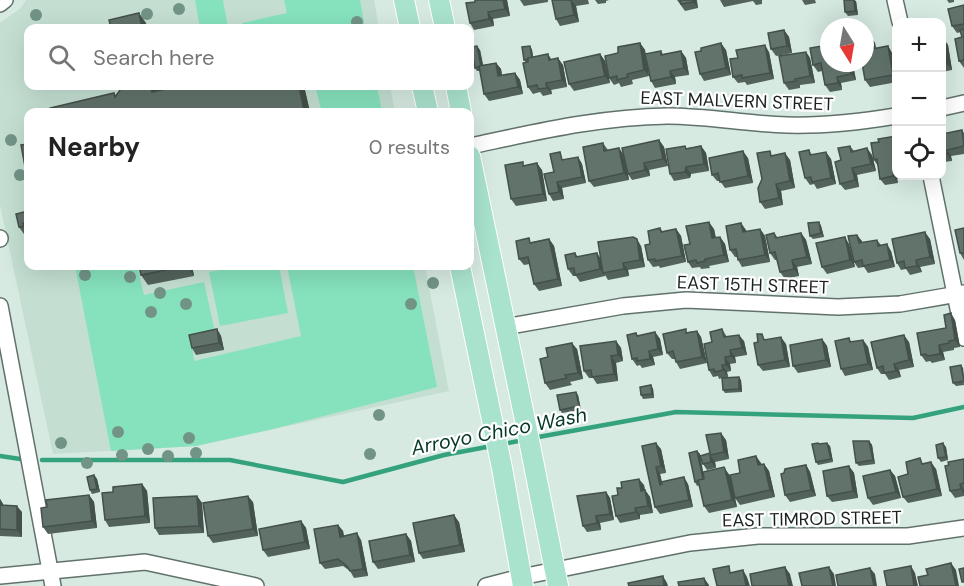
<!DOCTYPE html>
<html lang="en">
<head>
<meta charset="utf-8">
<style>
	body { margin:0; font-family:"DM Sans",sans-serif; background:#f2f2f2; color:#222 }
	.controls { position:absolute; right:18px; top:18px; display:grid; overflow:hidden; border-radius:12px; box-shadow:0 6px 24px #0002 }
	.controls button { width:54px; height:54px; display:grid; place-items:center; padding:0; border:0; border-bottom:2px solid #e0e0e0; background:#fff; color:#222; font:30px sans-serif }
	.compass { position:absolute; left:820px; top:18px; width:54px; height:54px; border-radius:50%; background:#fff; box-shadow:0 6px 24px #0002; rotate:169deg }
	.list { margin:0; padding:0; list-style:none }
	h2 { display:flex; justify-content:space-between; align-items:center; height:78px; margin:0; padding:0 24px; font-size:26px }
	h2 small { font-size:20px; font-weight:400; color:#767676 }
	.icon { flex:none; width:33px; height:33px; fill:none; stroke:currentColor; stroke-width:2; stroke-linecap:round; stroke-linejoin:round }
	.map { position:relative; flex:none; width:964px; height:586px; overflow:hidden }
	.search { position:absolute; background:#fff; box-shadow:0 6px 24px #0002; left:24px; top:24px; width:450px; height:66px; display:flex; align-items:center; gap:15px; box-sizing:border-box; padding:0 21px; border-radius:12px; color:#767676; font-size:22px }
	.panel { position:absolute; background:#fff; box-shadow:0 6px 24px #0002; left:24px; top:108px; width:450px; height:162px; border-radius:12px }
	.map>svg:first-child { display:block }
</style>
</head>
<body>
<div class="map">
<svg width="964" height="586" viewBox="0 0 964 586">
	<rect width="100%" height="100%" fill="#d6eae1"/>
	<polygon fill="#c4dfd2" points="26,0 374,0 379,28 28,28 28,86 390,86 395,112 28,112 28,266 425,266 449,391 196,446 53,454 0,205 0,23 21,8"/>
	<g fill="#86e2bd">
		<polygon points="195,0 223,0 228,28 200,28"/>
		<polygon points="284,0 360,0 365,28 243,28 242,23 287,13"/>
		<polygon points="315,86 377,86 382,112 322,112"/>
		<polygon points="75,266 137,266 144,295 204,282 215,332 191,336 194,361 301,336 287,266 413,266 437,387 273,429 196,446 111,451"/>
		<polygon points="244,266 279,266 288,313 220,326 209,272"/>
	</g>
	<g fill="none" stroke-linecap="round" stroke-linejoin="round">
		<g stroke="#34a27d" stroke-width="4.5">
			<polyline points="533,438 676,412 913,418 964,407"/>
			<polyline points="503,444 524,440"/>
			<polyline points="0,456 27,460"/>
			<polyline points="42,460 230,460 343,482 444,455 492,446"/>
		</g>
		<g stroke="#61726a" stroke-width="18">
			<g id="minor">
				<polyline points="895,0 900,22"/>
				<polyline points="0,4 5,0"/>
				<polyline points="942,108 964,103"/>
				<path d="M 470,146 C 537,132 599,117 668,116 C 708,116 747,124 787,125 C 824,126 860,122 896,116"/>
				<polyline points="931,176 964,338"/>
				<polyline points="0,239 0,238"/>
				<polyline points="0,306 53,586"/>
				<polyline points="505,327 623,306 686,300 838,307 900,304 964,293"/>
				<polyline points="0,576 145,562 256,586"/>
				<polyline points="486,586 521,577 690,543 758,536 908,536 964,528"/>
			</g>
		</g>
		<g stroke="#fff" stroke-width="22">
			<g id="major">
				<polyline points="404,0 410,28"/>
				<polyline points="439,0 445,28"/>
				<polyline points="422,86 428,112"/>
				<polyline points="456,86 461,112"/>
				<polyline points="470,156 525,420 558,586"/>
				<polyline points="460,266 502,468 523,586"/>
			</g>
		</g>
		<use href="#minor" stroke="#fff" stroke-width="15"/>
		<use href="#major" stroke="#a9e3cd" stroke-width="20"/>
	</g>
	<g fill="#729487">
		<circle cx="179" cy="9" r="6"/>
		<circle cx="147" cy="14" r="6"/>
		<circle cx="36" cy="15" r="6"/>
		<circle cx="357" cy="22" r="6"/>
		<circle cx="11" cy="140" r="6"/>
		<circle cx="20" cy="175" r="6"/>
		<circle cx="85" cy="275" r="6"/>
		<circle cx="130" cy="277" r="6"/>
		<circle cx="433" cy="283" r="6"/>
		<circle cx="160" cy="293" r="6"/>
		<circle cx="186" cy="304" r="6"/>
		<circle cx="411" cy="304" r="6"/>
		<circle cx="151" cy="312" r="6"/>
		<circle cx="379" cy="415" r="6"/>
		<circle cx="118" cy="432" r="6"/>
		<circle cx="189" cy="438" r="6"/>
		<circle cx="61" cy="443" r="6"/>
		<circle cx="148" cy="449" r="6"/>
		<circle cx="196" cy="453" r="6"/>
		<circle cx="370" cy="454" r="6"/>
		<circle cx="122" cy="455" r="6"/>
		<circle cx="168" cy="456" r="6"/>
		<circle cx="87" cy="463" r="6"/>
	</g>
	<g fill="#53635c">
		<polygon points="475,0 507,0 510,16 493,19 494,26 474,30 470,23"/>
		<polygon points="520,0 548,0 548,2 524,6"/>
		<polygon points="552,0 588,0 589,4 576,6 579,22 560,26 556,19"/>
		<polygon points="595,0 609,0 606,1 606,3 598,4"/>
		<polygon points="677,0 699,0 697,0 698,8 685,11"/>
		<polygon points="720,0 762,0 762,4 756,5 753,1 724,7"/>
		<polygon points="802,0 815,0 816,3 805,5"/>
		<polygon points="947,0 954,0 954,2 949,3"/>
		<polygon points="856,1 858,15 848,16 845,12"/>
		<polygon points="964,5 964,68 959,61 962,37 961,32 957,33 952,26"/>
		<polygon points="784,30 789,37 792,53 776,56 771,49"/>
		<polygon points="870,36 875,43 876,48 888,46 892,53 897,75 897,82 870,87 865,80"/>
		<polygon points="943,38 948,45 952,70 942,72 942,39"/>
		<polygon points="640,43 645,50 649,76 632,80 633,84 621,87 619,83 614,85 609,78 618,53"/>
		<polygon points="827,45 829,48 829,63 852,63 853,65 856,80 841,83 842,90 830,92 825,85 822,71 818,72 813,65"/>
		<polygon points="530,46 532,50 533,57 548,54 552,60 563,65 567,87 551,90 552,94 543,96 540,92 533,94 528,87 526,63 524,60"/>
		<polygon points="480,50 483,65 496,63 501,69 502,75 515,73 520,80 523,94 489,101 484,94 480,71 477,71 475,68"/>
		<polygon points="726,50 731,75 704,81 700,74"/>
		<polygon points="661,51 663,54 681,51 686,58 689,75 675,77 676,84 655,88 651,81"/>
		<polygon points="769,52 774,79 747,85 745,82 738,83 733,77 738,58"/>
		<polygon points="806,52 810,58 815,83 800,85 800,88 789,90 784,83"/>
		<polygon points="600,54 605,61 610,83 574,91 569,84"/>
		<polygon points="123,86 159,86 160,90 304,86 310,112 51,112 114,93 116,96"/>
		<polygon points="962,130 964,133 964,154 951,156 952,161 944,162 942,159 942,134"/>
		<polygon points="897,136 897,176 918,176 897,179 898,183 885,185 880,179 878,166 874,160 879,142"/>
		<polygon points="659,140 664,147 668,166 649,170 650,176 632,180 628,174 629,180 594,187 589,181 603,143 608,150 623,154"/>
		<polygon points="701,146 706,153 709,171 691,174 690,178 674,181 670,174 687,148"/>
		<polygon points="850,146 854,151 872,155 876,171 857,175 859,187 845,190 840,184 841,160"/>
		<polygon points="809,150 812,155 831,159 836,184 817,189 814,184 810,185 805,178"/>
		<polygon points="773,155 790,160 795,188 781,191 783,205 765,209 760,202"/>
		<polygon points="578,157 582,164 586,183 562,188 564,199 553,201 549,194 554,172 565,160"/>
		<polygon points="748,158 753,183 725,188 720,181 717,181 712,175"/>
		<polygon points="525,165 542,170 547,201 516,206 511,199"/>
		<polygon points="28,211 28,236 26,237 19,227"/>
		<polygon points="819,222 821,226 824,237 813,239 810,236"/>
		<polygon points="741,223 746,232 760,229 765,236 770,262 742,267 738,260 737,257 735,257 730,250"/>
		<polygon points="660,228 663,232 676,229 681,236 686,262 660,268 659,266 653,267 648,260 650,244"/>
		<polygon points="964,228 964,260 960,253"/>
		<polygon points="714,229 716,238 720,237 725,244 729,262 709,266 710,268 701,269 700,267 692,268 688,262 690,244"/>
		<polygon points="774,233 778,238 801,233 806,240 812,264 797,267 799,276 785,279 780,272 777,260 775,260 770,253"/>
		<polygon points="549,239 554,246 562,286 539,291 534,284 530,264 524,265 519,259 532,242"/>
		<polygon points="930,239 935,264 920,267 922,272 910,275 906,269 901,270 897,263"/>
		<polygon points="877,240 881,245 891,251 895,267 868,273 864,267 858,268 854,262 862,241 862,243"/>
		<polygon points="849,244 855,267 827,274 822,267"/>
		<polygon points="641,246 645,267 628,270 629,276 608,280 605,275 605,276 580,282 576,276 573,276 568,269 575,253 578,257 597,253 601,259"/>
		<polygon points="192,266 194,276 148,285 141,275"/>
		<polygon points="955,320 960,347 954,348 954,350 943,352 945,360 932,363 930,361 926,362 921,355 946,328"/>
		<polygon points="217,329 221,336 224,350 196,355 192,348"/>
		<polygon points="722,329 727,337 744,341 747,355 735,357 736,363 730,364 731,371 727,372 728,377 724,378 741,380 742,392 725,393 723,390 722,378 719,379 718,376 713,377 709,370 712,342"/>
		<polygon points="697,331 701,337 707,363 680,369 676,362 675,359 672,359 667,353 688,332"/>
		<polygon points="655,332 660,339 663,355 653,357 655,365 642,368 640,365 637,366 632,359 636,333 638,336"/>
		<polygon points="849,338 851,342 863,340 868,347 873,370 845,376 841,369"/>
		<polygon points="822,339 827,346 831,367 798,373 793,366"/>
		<polygon points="767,340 786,344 790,367 763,371 758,365"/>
		<polygon points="616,341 621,348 623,361 616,363 618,381 597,384 593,378 589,378 584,371"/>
		<polygon points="909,342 914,367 899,370 901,377 889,380 885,374 881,374 877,368"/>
		<polygon points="577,349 583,379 570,382 572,385 550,390 545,383 548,357"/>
		<polygon points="963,368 964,385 956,386 953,383"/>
		<polygon points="651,385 653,389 654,398 643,399 641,395"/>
		<polygon points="578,395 581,410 562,413 560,410"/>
		<polygon points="726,440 729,459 715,462 716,468 707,470 703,464 710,453"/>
		<polygon points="869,441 872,445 875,464 859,466 856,463"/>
		<polygon points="819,444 830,446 833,462 818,465 816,462"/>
		<polygon points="642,446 661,449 666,473 660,474 662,482 688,484 693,507 660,514 655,507"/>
		<polygon points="946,447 948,460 941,462 938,458"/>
		<polygon points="697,451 700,454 703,472 725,469 730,476 737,507 709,513 704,506 700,485 697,486 695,482"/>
		<polygon points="964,459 964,496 955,498 950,491 949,465"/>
		<polygon points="761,463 761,465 764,464 769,471 775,497 740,505 735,498 740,473"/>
		<polygon points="924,464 936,469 942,496 908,503 903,497 908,474"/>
		<polygon points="806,465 810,472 816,496 790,502 785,495 784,473"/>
		<polygon points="849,466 854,473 858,498 832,502 827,496"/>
		<polygon points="890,470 895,476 901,498 873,505 868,498"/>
		<polygon points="94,475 97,479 100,492 92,494 90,490"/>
		<polygon points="142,484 147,491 150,523 109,527 105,520 113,492"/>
		<polygon points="644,485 645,490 650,497 653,513 640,515 640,519 620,523 616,516 618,495"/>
		<polygon points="606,492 610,498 614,520 600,523 601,530 587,532 583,526"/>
		<polygon points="89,495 94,502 97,528 48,534 43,527 47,507"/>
		<polygon points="197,496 202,503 204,533 159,535 155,528"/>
		<polygon points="0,499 3,504 3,505 22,512 22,537 0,536"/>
		<polygon points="253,502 258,536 213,543 208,536"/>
		<polygon points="301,521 306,528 310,549 268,557 263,550"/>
		<polygon points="459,522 465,552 423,559 419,553"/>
		<polygon points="338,525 343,531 344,536 361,540 368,576 354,578 350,571 343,566 325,569 320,563"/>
		<polygon points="406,534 411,541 415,562 378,569 373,562"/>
	</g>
	<g fill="#44504b">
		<polygon points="503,0 507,0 510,16 505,9"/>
		<polygon points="571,0 576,6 579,22 574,15"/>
		<polygon points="693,0 696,0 698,8 693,2"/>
		<polygon points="854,0 856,1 858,15 855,11"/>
		<polygon points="488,12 493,19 494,26 489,19"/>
		<polygon points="139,13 146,23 147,28 142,28"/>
		<polygon points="784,30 789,37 792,53 787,46"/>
		<polygon points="870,36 875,43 877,56 872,49"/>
		<polygon points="943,38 948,45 952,70 947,64"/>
		<polygon points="640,43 645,50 649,76 644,70"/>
		<polygon points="721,43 726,50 731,75 726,68"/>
		<polygon points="765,45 769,52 774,79 770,73"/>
		<polygon points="477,46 480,50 484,70 481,66"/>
		<polygon points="530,46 532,50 534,62 532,59"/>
		<polygon points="888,46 892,53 897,75 897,80 893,75"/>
		<polygon points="681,51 686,58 689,75 684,68"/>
		<polygon points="806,52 810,58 815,83 810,76"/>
		<polygon points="600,54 605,61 610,83 605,76"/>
		<polygon points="558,58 563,65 567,87 562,80"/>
		<polygon points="496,63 501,69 503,83 498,76"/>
		<polygon points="849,63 852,63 853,65 856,80 851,74"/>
		<polygon points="670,71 675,77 676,84 671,77"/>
		<polygon points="515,73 520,80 523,94 518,87"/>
		<polygon points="837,77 841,83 842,90 838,83"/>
		<polygon points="546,83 551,90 552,94 547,88"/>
		<polygon points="151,86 153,86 157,91 152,92"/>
		<polygon points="299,86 304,86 310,112 306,112 304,110"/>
		<polygon points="659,140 664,147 668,166 663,159"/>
		<polygon points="701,146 706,153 709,171 704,164"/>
		<polygon points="619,148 624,155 629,180 624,173"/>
		<polygon points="867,148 872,155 876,171 871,164"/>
		<polygon points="947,150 951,156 952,161 947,154"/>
		<polygon points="743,151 748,158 753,183 748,176"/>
		<polygon points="826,152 831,159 836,184 831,178"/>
		<polygon points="785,153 790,160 795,188 790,181"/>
		<polygon points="578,157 582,164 586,183 582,177"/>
		<polygon points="537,163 542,170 547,201 543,194"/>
		<polygon points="644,163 649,170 650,176 645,170"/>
		<polygon points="686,167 691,174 690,178 685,172"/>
		<polygon points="852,168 857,175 859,187 855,180"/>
		<polygon points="893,172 897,179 898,183 893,176"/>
		<polygon points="557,182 562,188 564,199 559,192"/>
		<polygon points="776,184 781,191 783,205 779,198"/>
		<polygon points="709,222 714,229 717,245 712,238"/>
		<polygon points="819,222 821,226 824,237 821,233"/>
		<polygon points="741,223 746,230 748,239 743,232"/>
		<polygon points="676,229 681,236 686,262 682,256"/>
		<polygon points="760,229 765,236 770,262 765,255"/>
		<polygon points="925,232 930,239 935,264 930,257"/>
		<polygon points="801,233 806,240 812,264 807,257"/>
		<polygon points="857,235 862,241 864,250 859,243"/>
		<polygon points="720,237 725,244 729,262 724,255"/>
		<polygon points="845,237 849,244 855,267 850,260"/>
		<polygon points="549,239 554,246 562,286 558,279"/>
		<polygon points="637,239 641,246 645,267 640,260"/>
		<polygon points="887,244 891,251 895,267 890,260"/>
		<polygon points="597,253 601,260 603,273 605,276 600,269"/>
		<polygon points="792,260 797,267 799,276 794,269"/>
		<polygon points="916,260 920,267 922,272 917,266"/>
		<polygon points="623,263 628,270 629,276 624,269"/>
		<polygon points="187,266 192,266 194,276"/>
		<polygon points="951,313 955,320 960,347 955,340"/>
		<polygon points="217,329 221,336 224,350 219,343"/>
		<polygon points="697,331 701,337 707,363 702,357"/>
		<polygon points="655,332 660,339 663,355 658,349"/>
		<polygon points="739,335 744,341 747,355 742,348"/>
		<polygon points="904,335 909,342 914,367 909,360"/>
		<polygon points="781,337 786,344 790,367 785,360"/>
		<polygon points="822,339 827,346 831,367 826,360"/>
		<polygon points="863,340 868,347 873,370 868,364"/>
		<polygon points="616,341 621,348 623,361 618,355"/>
		<polygon points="572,343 577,349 583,379 578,373"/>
		<polygon points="939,345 943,352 945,360 940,354"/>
		<polygon points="730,350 735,357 736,363 731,356"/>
		<polygon points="649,351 653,357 655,365 650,359"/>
		<polygon points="611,356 616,363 618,381 614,374"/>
		<polygon points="725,357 730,364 731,371 726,365"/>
		<polygon points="894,364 899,370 901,377 896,371"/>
		<polygon points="722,365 727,372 728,377 723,370"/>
		<polygon points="961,365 963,368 964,381"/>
		<polygon points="739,377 741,380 742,392 739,389"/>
		<polygon points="651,385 653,389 654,398 652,394"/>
		<polygon points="576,392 578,395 581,410 579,406"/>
		<polygon points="721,433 726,440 729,459 724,452"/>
		<polygon points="869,441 872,445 875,464 873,460"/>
		<polygon points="656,443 661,449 666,473 661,466"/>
		<polygon points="827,443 830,446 833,462 831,459"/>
		<polygon points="943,443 946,447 948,460 946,457"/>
		<polygon points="697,451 700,454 705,484 703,481"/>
		<polygon points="710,455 715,462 716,468 711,462"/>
		<polygon points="756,456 761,463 763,472 758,465"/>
		<polygon points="931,462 936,469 942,496 937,489"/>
		<polygon points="764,464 769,471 775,497 770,490"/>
		<polygon points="806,465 810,472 816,496 811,490"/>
		<polygon points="849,466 854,473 858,498 853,491"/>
		<polygon points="656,467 660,474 664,492 660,485"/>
		<polygon points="725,469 730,476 737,507 732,500"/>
		<polygon points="890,470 895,476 901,498 896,492"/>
		<polygon points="94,475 97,479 100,492 97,489"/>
		<polygon points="684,477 688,484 693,507 689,500"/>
		<polygon points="639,479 644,485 646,498 641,491"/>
		<polygon points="142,484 147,491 150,523 145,516"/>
		<polygon points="960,484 964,490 964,494 961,489"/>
		<polygon points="645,490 650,497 653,513 648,506"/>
		<polygon points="606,492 610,498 614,520 610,514"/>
		<polygon points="89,495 94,502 97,528 92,521"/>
		<polygon points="197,496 202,503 204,533 199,526"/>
		<polygon points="248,496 253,502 258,536 253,529"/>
		<polygon points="0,499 3,504 3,512 0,507"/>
		<polygon points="17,506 22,512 22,537 17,530"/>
		<polygon points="635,508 640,515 640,519 636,512"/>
		<polygon points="454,515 459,522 465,552 460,545"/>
		<polygon points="596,516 600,523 601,530 597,523"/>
		<polygon points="301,521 306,528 310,549 305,542"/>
		<polygon points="338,525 343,531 345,543 340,537"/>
		<polygon points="357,533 361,540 368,576 363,569"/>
		<polygon points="406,534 411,541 415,562 410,555"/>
		<polygon points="951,563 956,570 959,586 956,586"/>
		<polygon points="911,566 915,573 918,586 914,586"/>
		<polygon points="785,567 790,574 793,586 789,586"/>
		<polygon points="829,567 834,574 836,586 833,586"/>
		<polygon points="870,568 875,574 877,586 874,586"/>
		<polygon points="743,570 747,577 750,586 746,586"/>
		<polygon points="663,576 667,583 668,586 664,586"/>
		<polygon points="704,578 709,585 709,586 706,586"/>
	</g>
	<g fill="#61736b" stroke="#44504b" stroke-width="1.5">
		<polygon points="475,0 503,0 505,9 488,12 489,19 470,23 466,3 475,2"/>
		<polygon points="552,0 571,0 574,15 556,19"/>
		<polygon points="680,0 693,0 693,2 681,4"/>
		<polygon points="844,0 854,0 855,11 845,12"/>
		<polygon points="964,5 964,24 952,26 948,9"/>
		<polygon points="139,13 142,28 111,28 109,20"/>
		<polygon points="860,24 861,27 850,27 850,26"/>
		<polygon points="964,29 964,60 959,61 955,39 962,37 960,30"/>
		<polygon points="784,30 787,46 771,49 768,33"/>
		<polygon points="870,36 872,49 888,46 893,75 865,80 862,63 865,63 865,37"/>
		<polygon points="943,38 947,64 942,65 942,39"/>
		<polygon points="640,43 644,70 627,74 628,77 617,80 617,76 609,78 605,56 618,53 618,47"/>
		<polygon points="721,43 726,68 700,74 695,52 701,51 701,48"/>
		<polygon points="765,45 770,73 742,78 742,75 733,77 730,59 738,58 736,50"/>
		<polygon points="827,45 829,54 829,63 849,63 851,74 837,77 838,83 825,85 821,63 813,65 810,48"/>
		<polygon points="477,46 481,66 475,68 471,47"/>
		<polygon points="530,46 532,58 524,60 522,47"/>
		<polygon points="661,51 661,55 681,51 684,68 670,71 671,77 651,81 645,54"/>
		<polygon points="806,52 810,76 795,79 796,81 784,83 779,56"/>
		<polygon points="548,54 549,60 558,58 562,80 546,83 547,88 538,89 537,85 528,87 523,63 528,62 528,58"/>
		<polygon points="600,54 605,76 569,84 564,62"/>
		<polygon points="496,63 498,76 515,73 518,87 484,94 479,66"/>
		<polygon points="123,86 151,86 152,92 171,88 171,86 299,86 304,110 293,112 51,112 50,108 114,93 115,97"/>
		<polygon points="962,130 964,146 947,150 947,154 942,155 942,134"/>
		<polygon points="897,136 897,172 893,172 893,176 880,179 877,159 874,160 871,143 879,142 878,139"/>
		<polygon points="659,140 663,159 644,163 645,170 628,174 622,148"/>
		<polygon points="603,143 604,151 619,148 624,173 589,181 583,147"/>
		<polygon points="28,144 28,183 21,145"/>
		<polygon points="685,146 686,149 701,146 704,164 686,167 685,172 670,174 666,149"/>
		<polygon points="850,146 851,152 867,148 871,164 852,168 855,180 840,184 835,162 841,160 838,148"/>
		<polygon points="809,150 810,155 826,152 831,178 812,182 811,177 805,178 799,152"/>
		<polygon points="743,151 748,176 720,182 718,173 712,175 709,158"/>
		<polygon points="770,151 771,156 785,153 790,181 776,184 779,198 760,202 758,188 762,179 757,153"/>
		<polygon points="560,152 562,160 578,157 582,177 557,182 559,192 549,194 544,174 554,172 550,154"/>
		<polygon points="523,162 523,166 537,163 543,194 511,199 505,165"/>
		<polygon points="28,211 28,222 23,223 24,226 19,227 16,214"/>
		<polygon points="709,222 712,238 720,237 724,255 705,259 705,261 697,263 696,260 688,262 684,245 690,244 686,226"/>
		<polygon points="819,222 821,233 810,236 808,223"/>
		<polygon points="741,223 743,232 760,229 765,255 738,260 736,249 730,250 726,226"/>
		<polygon points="660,228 661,232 676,229 682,256 655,261 655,259 648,260 645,245 650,244 648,231"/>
		<polygon points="964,228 964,253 960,253 955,230"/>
		<polygon points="925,232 930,257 916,260 917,266 905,268 904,261 897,263 892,239"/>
		<polygon points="774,233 776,238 801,233 807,257 792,260 794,269 780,272 775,252 770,253 766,235"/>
		<polygon points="857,235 859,243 877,240 878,246 887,244 890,260 863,266 862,260 854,262 848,236"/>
		<polygon points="633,237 637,239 640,260 623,263 624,269 603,273 598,242"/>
		<polygon points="845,237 850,260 822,267 816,243"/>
		<polygon points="529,238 530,243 549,239 558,279 534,284 528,257 519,259 516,241"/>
		<polygon points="575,253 576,257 597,253 600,269 575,275 574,268 568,269 565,255"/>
		<polygon points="139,266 187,266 141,275"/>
		<polygon points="951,313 955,340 949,341 949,343 939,345 940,354 927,356 926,354 921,355 917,333 946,328 944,315"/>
		<polygon points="217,329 219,343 192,348 189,335"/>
		<polygon points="686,329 686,333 697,331 702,357 676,362 673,351 667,353 663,334"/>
		<polygon points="722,329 724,337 739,335 742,348 730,350 731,356 725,357 726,365 722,365 723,370 715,372 714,369 709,370 704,344 712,342 710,332"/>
		<polygon points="655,332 658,349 649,351 650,359 637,361 637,358 632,359 627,335 636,333 637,336"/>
		<polygon points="757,334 762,334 764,340 781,337 785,360 758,365 754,343 758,342"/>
		<polygon points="904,335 909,360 894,364 896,371 884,373 883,366 877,368 871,342"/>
		<polygon points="849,338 850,342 863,340 868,364 841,369 835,341"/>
		<polygon points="822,339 826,360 793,366 790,345"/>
		<polygon points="616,341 618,355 611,356 614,374 592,377 591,370 584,371 580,346"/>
		<polygon points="572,343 578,373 565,375 567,378 545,383 540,359 548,357 546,348"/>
		<polygon points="961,365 964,381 953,383 950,367"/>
		<polygon points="739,377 739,389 723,390 722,378"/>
		<polygon points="651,385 652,394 641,395 640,387"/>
		<polygon points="576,392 579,406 560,410 557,395"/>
		<polygon points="721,433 724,452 710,455 711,462 703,464 700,456 710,453 706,435"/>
		<polygon points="853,441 869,441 873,460 856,463"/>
		<polygon points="656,443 661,466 656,467 660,485 662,484 661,482 684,477 689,500 655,507 642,446"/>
		<polygon points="818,443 819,444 827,443 831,459 816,462 812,444"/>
		<polygon points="943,443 946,457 938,458 936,445"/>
		<polygon points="697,451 703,479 695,482 689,453"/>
		<polygon points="756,456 758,465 764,464 770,490 735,498 730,475 740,473 738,460"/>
		<polygon points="920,458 922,464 931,462 937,489 903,497 898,477 908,474 906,462"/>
		<polygon points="964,459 964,483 960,484 961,489 950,491 945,466 949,465 948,462"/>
		<polygon points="806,465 811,490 785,495 781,474 784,473 785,469"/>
		<polygon points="849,466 853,491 827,496 823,471"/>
		<polygon points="724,467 725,469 732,500 704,506 698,480 704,479 703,472"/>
		<polygon points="890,470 896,492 868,498 863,476"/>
		<polygon points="94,475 97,489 90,490 87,477"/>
		<polygon points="639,479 641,491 645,490 648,506 635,508 636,512 616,516 612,496 618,495 617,488 622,488 621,482"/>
		<polygon points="142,484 145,516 105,520 102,493 113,492 113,487"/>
		<polygon points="606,492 610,514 596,516 597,523 583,526 577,496"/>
		<polygon points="89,495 92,521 43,527 41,508 47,507 46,500"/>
		<polygon points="197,496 199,526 155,528 153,498"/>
		<polygon points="248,496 253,529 208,536 203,503"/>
		<polygon points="0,505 17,506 17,530 0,529"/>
		<polygon points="454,515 460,545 419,553 413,523"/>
		<polygon points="301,521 305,542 263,550 259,529"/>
		<polygon points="338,525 340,537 357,533 363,569 350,571 347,566 338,559 320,563 314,529"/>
		<polygon points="406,534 410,555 373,562 369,541"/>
		<polygon points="951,563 956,586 920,586 918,577 928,575 926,569"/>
		<polygon points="729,566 730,573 743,570 746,586 717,586 713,569"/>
		<polygon points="911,566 914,586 887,586 884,571"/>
		<polygon points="785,567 789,586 752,586 750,574"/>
		<polygon points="829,567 833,586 802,586 799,573"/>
		<polygon points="870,568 874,586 838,586 836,575"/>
		<polygon points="964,568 964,582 962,582 959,569"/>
		<polygon points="663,576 664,586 629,586 628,583"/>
		<polygon points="704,578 706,586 679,586 678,582"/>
	</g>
	<g text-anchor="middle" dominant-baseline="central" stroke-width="4.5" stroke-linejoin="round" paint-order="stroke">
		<g font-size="18" fill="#1a211e" stroke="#fff">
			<text transform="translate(737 101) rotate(2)">EAST MALVERN STREET</text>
			<text transform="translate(753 285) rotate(2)">EAST 15TH STREET</text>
			<text transform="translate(812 519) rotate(-1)">EAST TIMROD STREET</text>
		</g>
		<g font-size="20" font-style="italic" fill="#063728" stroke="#fff">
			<text transform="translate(499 431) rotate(-11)">Arroyo Chico Wash</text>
		</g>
	</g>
</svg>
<div class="controls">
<button>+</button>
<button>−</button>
<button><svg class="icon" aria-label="locate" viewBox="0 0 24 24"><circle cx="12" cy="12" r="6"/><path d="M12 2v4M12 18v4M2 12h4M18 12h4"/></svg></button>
</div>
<svg class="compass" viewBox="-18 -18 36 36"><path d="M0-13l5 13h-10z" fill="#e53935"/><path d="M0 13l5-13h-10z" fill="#767676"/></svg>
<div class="search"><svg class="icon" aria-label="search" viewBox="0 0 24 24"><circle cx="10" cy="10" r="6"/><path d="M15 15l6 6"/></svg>Search here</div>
<section class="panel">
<h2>Nearby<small>0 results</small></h2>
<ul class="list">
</ul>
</section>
</div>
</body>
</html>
